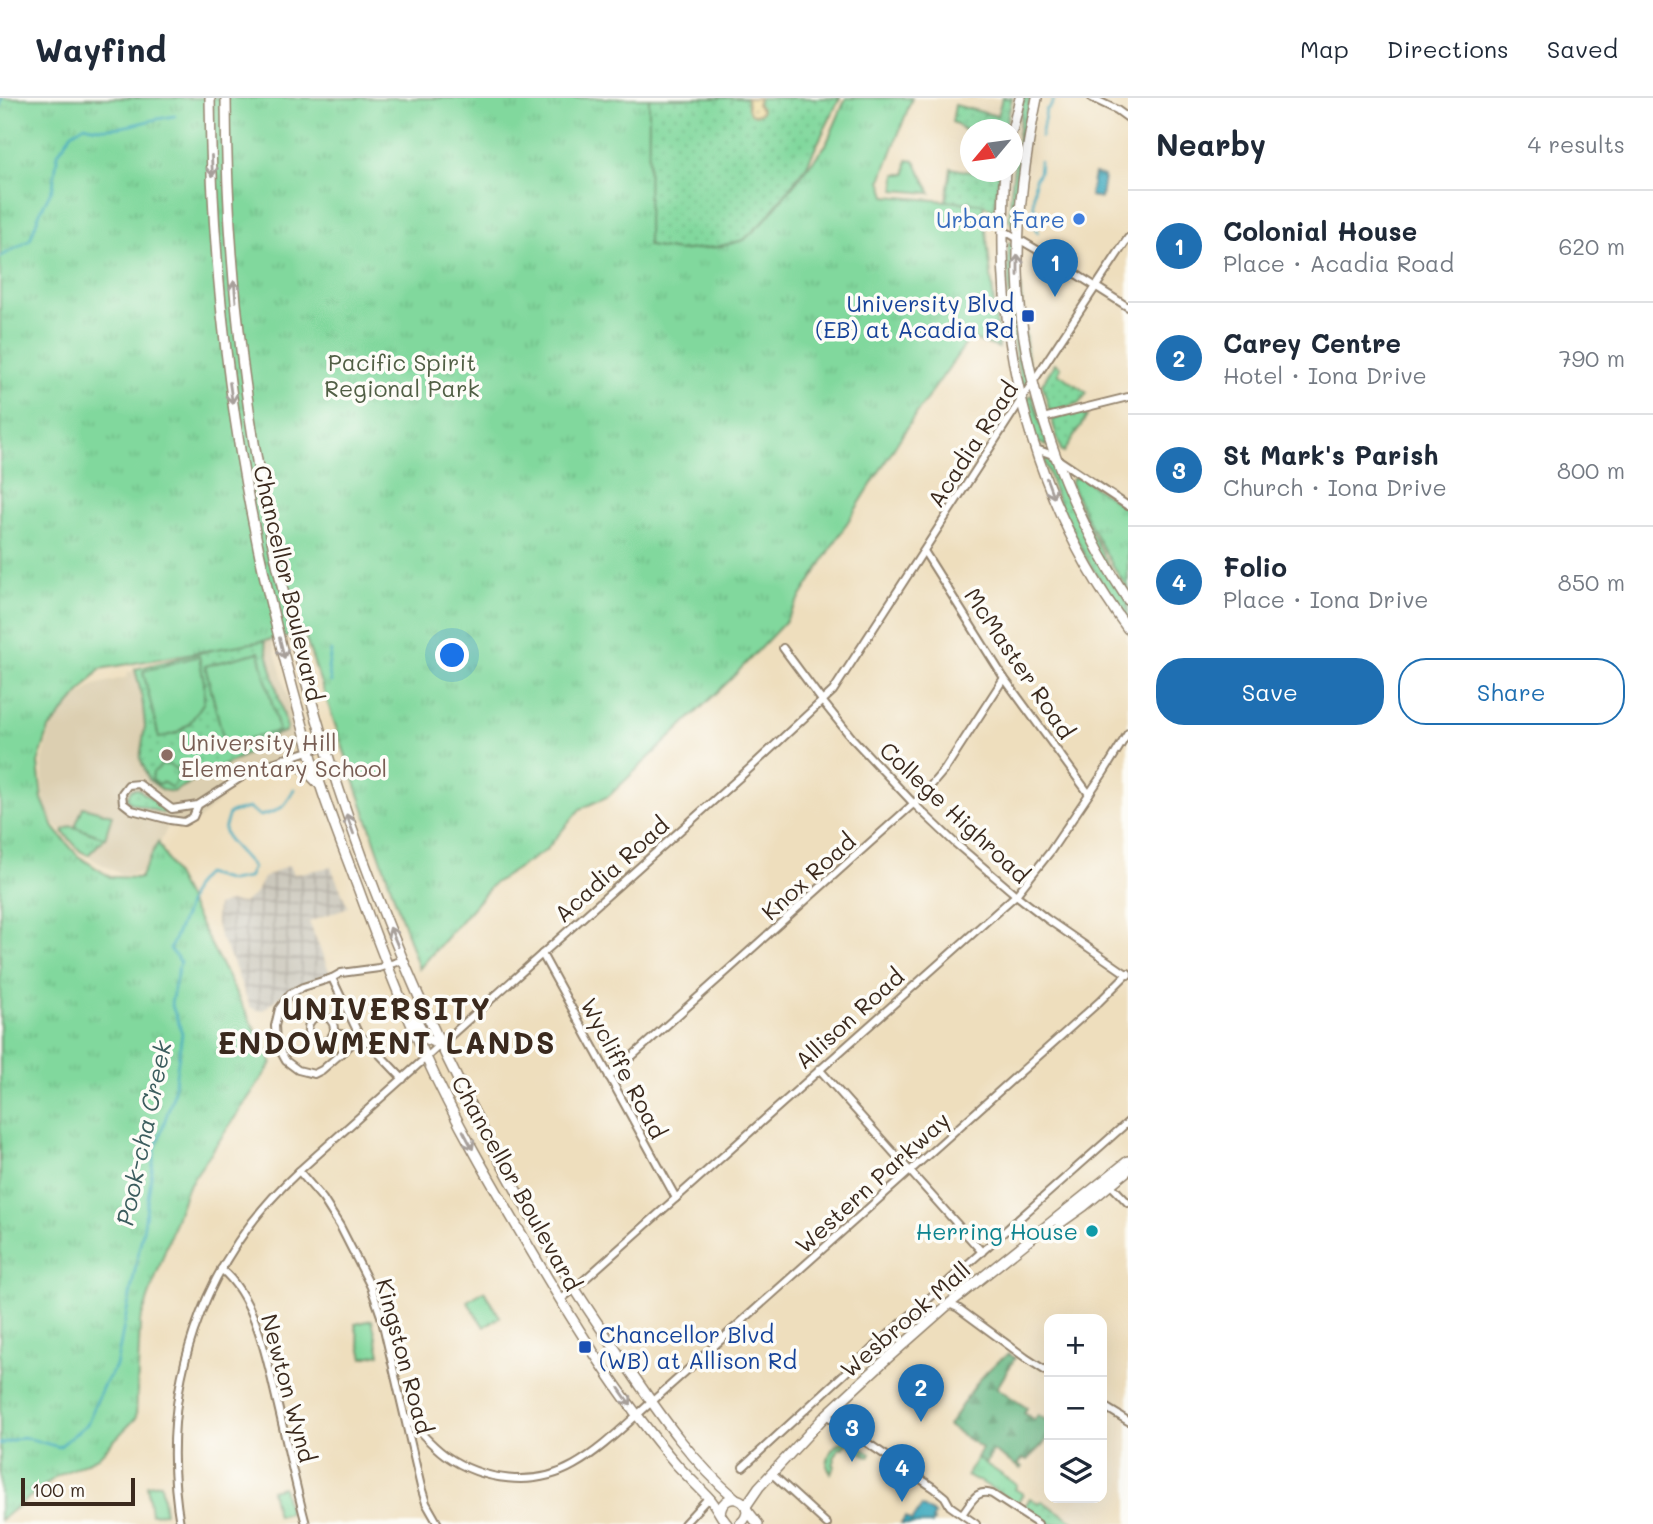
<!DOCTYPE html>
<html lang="en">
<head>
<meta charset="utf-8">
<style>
	body { margin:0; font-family:Mali,sans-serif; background:#f6f6f7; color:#1f2937 }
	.controls { position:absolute; right:21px; bottom:21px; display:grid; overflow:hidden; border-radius:14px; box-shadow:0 7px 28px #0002 }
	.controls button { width:63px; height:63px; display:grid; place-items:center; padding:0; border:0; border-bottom:2px solid #e0e1e3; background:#fff; color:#1f2937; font:35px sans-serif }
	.compass { position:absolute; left:960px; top:21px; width:63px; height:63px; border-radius:50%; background:#fff; box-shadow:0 7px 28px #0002; rotate:241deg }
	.scale { position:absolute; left:21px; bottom:18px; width:114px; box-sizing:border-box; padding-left:7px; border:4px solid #3b2a1e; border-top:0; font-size:19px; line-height:24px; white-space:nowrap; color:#3b2a1e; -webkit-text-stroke:5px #fdfcf7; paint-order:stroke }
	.you { position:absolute; left:453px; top:558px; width:24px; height:24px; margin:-18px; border:5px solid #fff; border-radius:50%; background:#1a73e8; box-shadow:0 0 0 10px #1a73e833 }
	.badge { display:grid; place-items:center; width:46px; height:46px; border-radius:50%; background:#1f6fb2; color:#fff; font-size:23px; font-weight:700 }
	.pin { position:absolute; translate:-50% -58px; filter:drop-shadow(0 2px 4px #0008) }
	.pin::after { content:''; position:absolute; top:37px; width:24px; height:21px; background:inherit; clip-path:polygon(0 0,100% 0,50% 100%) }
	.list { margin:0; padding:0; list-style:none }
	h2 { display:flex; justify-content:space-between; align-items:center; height:91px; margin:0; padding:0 28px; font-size:30px }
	h2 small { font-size:23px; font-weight:400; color:#747a83 }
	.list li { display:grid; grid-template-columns:46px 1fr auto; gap:21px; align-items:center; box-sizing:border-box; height:112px; padding:0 28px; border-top:2px solid #e0e1e3 }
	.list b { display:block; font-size:26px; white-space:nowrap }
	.list p { margin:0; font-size:23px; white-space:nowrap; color:#747a83 }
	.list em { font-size:23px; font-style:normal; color:#747a83 }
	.actions { display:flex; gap:14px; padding:21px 28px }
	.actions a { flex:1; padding:16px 0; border:2px solid #1f6fb2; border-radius:28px; text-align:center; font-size:24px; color:#1f6fb2 }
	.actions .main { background:#1f6fb2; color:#fff }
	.icon { flex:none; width:38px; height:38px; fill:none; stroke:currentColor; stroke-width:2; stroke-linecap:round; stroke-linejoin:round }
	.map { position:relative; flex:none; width:1128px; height:1426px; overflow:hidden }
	header { display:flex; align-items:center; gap:42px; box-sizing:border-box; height:98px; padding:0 35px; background:#fff; border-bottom:2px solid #e0e1e3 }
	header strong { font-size:33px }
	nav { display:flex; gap:38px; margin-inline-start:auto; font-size:24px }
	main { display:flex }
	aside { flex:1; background:#fff }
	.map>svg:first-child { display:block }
</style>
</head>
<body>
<header>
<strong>Wayfind</strong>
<nav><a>Map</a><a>Directions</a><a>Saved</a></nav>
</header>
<main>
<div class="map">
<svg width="1128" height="1426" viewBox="0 0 1128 1426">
	<defs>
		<pattern id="industrial-grid" width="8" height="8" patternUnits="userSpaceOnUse" patternTransform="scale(1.75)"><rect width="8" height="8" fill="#c8c4b8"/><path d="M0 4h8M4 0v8" fill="none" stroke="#a49f95"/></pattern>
		<pattern id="grass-dots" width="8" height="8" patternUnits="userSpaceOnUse" patternTransform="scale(1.75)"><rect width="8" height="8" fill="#81d89d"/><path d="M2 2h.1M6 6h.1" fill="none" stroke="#70ba87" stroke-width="1.8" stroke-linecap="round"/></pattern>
		<pattern id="forest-firs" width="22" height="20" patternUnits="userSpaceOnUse" patternTransform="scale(1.75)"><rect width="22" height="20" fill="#68b884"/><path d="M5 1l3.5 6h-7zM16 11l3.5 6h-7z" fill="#57966b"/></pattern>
		<pattern id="sand-dots" width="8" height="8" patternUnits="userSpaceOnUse" patternTransform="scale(1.75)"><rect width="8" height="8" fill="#eeda9e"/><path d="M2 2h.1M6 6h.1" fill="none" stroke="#cdbb88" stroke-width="1.8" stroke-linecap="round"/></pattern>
		<pattern id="park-tufts" width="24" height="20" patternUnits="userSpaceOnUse" patternTransform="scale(1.75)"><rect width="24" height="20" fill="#81d89d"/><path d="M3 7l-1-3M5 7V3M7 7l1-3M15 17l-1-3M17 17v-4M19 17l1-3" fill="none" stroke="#70ba87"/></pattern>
		<pattern id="water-ripples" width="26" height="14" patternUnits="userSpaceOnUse" patternTransform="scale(1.75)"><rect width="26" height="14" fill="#3ea9bd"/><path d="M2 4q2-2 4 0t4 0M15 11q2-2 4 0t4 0" fill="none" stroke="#358a99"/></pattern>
	</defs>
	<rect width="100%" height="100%" fill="#fdfcf7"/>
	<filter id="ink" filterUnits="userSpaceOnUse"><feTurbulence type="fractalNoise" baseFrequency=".0143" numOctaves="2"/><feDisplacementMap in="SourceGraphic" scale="14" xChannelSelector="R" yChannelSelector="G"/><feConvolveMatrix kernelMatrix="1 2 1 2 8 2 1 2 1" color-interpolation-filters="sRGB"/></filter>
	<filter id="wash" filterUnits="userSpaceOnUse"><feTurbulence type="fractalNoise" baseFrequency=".00686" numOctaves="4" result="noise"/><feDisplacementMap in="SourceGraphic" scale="28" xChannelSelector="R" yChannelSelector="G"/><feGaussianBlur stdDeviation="1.57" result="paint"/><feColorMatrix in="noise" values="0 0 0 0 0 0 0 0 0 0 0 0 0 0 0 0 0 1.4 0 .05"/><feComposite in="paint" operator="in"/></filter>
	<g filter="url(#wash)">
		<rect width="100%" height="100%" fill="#eedebd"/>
		<polygon fill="#dccfb1" points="271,540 299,637 298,647 282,664 260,673 237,686 190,730 168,729 148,768 139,775 123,777 99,765 80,753 53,724 46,710 43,695 43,663 50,633 64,610 94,587 127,579 127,575 135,572 136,576"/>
		<polygon fill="url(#industrial-grid)" points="289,767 294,776 331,769 348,809 309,824 332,880 286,894 263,912 257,912 250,909 233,865 219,837 216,825 217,808 229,804 243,805 255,796 263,780"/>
		<g fill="url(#grass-dots)" stroke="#5e815e" stroke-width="2">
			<polygon points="646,0 840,0 807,67 764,123 744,142 717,149 678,153 648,148"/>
			<polygon points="1002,0 1012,0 1005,31 970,32 970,41 965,37 967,34 957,26 952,24 955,7 997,18"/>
			<polygon points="1023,0 1030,0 1024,34 1015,130 1013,130 1009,120 1011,92"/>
			<polygon points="951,70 970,74 999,74 994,114 983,106 946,103"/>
			<polygon points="1008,144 1016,150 1030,281 1026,288 1022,290 1009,223"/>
			<polygon points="1055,265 1061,269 1058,275 1087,295 1079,305 1050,314 1042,286"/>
			<polygon points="1032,297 1047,347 1046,348 1036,343 1025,305 1028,299"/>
			<polygon points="1078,313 1087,318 1064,354 1061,352 1052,322"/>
			<polygon points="1045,358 1055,364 1128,505 1128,525 1086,460 1057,401 1043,359"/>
			<polygon points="263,539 287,630 285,634 274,637 265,647 205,677 173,694 163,692 149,682 140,660 145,628 142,599 135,571"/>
			<polygon points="132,691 138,691 165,711 166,714 162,715 129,704 127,699"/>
			<path d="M 847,1341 L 871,1356 L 869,1359 L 846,1345 L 843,1350 L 840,1349 L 834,1360 L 835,1362 L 833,1366 L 835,1368 L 831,1375 L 827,1368 C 828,1354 834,1346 847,1341 Z"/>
			<polygon points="1030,1400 1039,1406 1042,1403 1073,1423 1071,1426 1049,1426 1024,1410"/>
		</g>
		<path fill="url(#forest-firs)" stroke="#527151" stroke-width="2" d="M 1009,1256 L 1015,1260 L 997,1290 L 1027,1310 L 1024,1315 L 1034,1322 L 1038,1317 L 1049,1324 L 1049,1342 L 1047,1342 L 1027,1362 L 1023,1360 L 1018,1366 L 1022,1369 L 1021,1371 L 993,1353 L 985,1367 L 977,1360 L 982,1350 L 948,1328 C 965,1303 982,1271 1009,1256 Z"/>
		<polygon fill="url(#sand-dots)" stroke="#94825e" stroke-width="2" points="747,0 759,0 757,6 762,12 761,15 755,17 750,16 748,10"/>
		<g fill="url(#park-tufts)" stroke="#5e815e" stroke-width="2">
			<polygon points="0,0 649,0 648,148 678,153 717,149 744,142 764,123 826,47 846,0 912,0 881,82 886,98 983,106 999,250 970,240 911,323 785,524 730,582 609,698 580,711 545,753 493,786 419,871 304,536 100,571 49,631 38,665 42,701 54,730 78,758 110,779 140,780 158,744 272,965 187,1090 140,1224 136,1320 98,1359 57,1378 0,1422"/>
			<polygon points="907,62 915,63 931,95 895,92 896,76 906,76"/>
			<path d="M 1075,379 L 1081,380 L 1128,411 L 1128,492 C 1106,458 1087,423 1071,386 L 1071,383 Z"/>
			<polygon points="161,667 170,667 179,673 177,677 178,681 172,690 163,684 158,686 152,682 153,674 158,671"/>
			<polygon points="71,728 105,740 88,757 80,753 63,734 64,732"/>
			<polygon points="977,1360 1017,1387 1015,1391 1023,1396 1017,1405 979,1383 977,1383 966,1378"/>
		</g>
		<g fill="#81d89d" stroke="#5e815e" stroke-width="2">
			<polygon points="259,554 279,633 225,647 205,568"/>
			<polygon points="199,558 204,584 204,604 189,626 176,635 159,640 143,573"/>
			<polygon points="83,709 112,717 105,740 75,729"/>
			<polygon points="484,1193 500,1219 484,1229 467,1203"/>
			<polygon points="372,1222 380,1256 363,1260 355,1226"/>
			<polygon points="161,1385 165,1415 151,1416 147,1387"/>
			<polygon points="283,1389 289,1415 277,1418 271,1392"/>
		</g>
		<g fill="url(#water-ripples)" stroke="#3c6a6e" stroke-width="2">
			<polygon points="1094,76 1104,78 1101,100 1090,98"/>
			<polygon points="922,1408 935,1417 932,1422 934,1423 932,1426 901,1426 905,1419 912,1423"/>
		</g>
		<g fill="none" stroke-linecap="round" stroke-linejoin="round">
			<g stroke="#3ea9bd" stroke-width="2.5">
				<polyline points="0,9 2,0"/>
				<polyline points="1041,39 1046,12 1051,8 1054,2"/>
				<polyline points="1038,135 1033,126 1035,111 1033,107 1035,81 1039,75 1040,63"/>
				<path d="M 0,159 L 30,142 L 40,114 L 53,89 L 58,55 L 72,35 L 85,27 C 114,37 146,21 175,18"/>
				<polyline points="331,553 328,570 331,584"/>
				<path d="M 0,1346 L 23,1339 L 59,1349 L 87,1326 L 103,1288 L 116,1268 L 144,1127 L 155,1052 L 173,998 L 182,935 L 171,905 L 180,863 L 170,851 C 175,840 179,829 184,818 C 192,798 188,792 205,776 L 230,783 L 248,780 L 253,769 L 229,743 L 224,732 L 229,715 L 249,710 L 260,718 C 280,713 285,710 294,691"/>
			</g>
		</g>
	</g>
	<g filter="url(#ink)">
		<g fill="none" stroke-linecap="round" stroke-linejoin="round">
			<g stroke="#94846e" stroke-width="10">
				<g id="street">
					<polyline points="1092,0 1117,12 1128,20"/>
					<polyline points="1003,132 1046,157 1128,209"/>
					<polyline points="1043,320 1128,299"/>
					<polyline points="1036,351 1050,356 1128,408"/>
					<polyline points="924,453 1004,580 1089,696"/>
					<polyline points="783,550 823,604 852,640 914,706 955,745 1016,797 1047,821 1128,877"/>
					<polyline points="198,707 193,719 184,724 170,722 132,712 123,705 122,695 128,687 139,686 172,711 198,707 254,671 324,648"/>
					<polyline points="542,856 676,1100"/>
					<polyline points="332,880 360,939 365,941 403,981"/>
					<circle cx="321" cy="931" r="13"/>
					<polyline points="334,935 358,939"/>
					<polyline points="360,939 322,972 314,976 298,972 286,963 276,945 275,928 279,911 290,896 303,889 332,880 341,875 379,870 403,862"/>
					<polyline points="819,971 982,1154"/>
					<polyline points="609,979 922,698 945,671 1004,580"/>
					<polyline points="299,1073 323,1101 340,1128 371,1189 381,1218 421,1389 426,1405 438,1426"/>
					<polyline points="1108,1084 1128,1105"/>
					<path d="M 221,1171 C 256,1200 267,1262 277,1304 C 287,1345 295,1386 306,1426"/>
					<polyline points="560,1202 574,1191 1016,797 1050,754 1104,674 1128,635"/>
					<polyline points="949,1206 958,1210 1026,1260 1049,1275"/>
					<polyline points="1102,1307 1128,1323"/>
					<polyline points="826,1317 934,1390 945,1399 950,1408 976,1426"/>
					<path d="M 406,1320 C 419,1332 431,1347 445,1357 C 482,1383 534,1390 574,1367 C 597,1354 617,1335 637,1317 L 1099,904 L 1128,875"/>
					<polyline points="743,1369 854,1267 1128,1024"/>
					<polyline points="771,1375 827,1426"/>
					<path d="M 962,1416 C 971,1405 976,1390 992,1396 L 1038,1426"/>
					<path d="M 180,1426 C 157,1293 200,1164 299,1073 L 749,671 L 833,593 L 1021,302 L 1128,140"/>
					<polyline points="684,1426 709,1399"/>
				</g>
			</g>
			<g stroke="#94846e" stroke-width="12">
				<g id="secondary">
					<path d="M 210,0 C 212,200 239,399 293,592 C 302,624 310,657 321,689 C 333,726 348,762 361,798 C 381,852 401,905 425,957 C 455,1023 492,1086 529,1149 C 573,1224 620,1301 677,1367 C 688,1379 699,1389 710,1401 C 717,1409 720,1418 727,1426"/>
					<path d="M 226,0 C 227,409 342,806 553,1156 C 578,1197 605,1237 633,1277 C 663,1321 694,1365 735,1400"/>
					<path d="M 1037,0 C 1025,57 1017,115 1018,174 C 1020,284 1067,410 1128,502"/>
					<polyline points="1012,33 1020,0"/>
					<path d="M 1005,74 C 1003,93 1004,112 1003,132 C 1001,277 1042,414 1128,531"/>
					<path d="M 283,662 C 299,663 307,674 318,685"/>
					<polyline points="409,909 427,941 440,947"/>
					<polyline points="1060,1125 1084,1108 1128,1072"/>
					<polyline points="746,1408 759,1389 826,1317 881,1266 949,1206 1128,1063"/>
					<polyline points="747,1412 758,1426"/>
					<path d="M 720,1415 C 725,1386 762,1407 740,1426"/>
				</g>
			</g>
			<use href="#street" stroke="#fff" stroke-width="6"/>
			<use href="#secondary" stroke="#fff" stroke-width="9"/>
		</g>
		<defs><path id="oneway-shaft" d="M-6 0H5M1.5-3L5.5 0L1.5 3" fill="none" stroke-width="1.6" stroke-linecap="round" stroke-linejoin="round" transform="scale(1.75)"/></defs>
		<g stroke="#a79f9a">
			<use href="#oneway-shaft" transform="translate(212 68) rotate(87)"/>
			<use href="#oneway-shaft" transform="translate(1018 167) rotate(-90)"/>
			<use href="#oneway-shaft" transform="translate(235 193) rotate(-95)"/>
			<use href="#oneway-shaft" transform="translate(231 295) rotate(82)"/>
			<use href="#oneway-shaft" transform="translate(1050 390) rotate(70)"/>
			<use href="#oneway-shaft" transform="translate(282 550) rotate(76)"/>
			<use href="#oneway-shaft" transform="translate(350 726) rotate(-110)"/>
			<use href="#oneway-shaft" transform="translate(394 839) rotate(-113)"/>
			<use href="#oneway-shaft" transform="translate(468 1042) rotate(62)"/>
			<use href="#oneway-shaft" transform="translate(625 1299) rotate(55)"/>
		</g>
	</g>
	<circle fill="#3f7fe0" stroke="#fdfcf7" stroke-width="2.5" cx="1079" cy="121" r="7"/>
	<g fill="#1a4fb4" stroke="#fdfcf7" stroke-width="2.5">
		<rect x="1021" y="211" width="14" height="14" rx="3.5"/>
		<rect x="578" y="1242" width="14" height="14" rx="3.5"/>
	</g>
	<circle fill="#8d6e63" stroke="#fdfcf7" stroke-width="2.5" cx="167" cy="657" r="7"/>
	<circle fill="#0f9aa8" stroke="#fdfcf7" stroke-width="2.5" cx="1092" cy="1133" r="7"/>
	<g text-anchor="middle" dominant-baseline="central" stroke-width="7" stroke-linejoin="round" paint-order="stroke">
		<g font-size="23" fill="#366cbe" stroke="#fdfcf7" text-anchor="end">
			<text x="1065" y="121">Urban Fare</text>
		</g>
		<g font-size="23" fill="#164399" stroke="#fdfcf7" text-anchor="end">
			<text x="1014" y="205">University Blvd<tspan x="1014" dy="26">(EB) at Acadia Rd</tspan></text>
			<text x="599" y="1236" text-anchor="start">Chancellor Blvd<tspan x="599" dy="26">(WB) at Allison Rd</tspan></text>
		</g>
		<g font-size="23" fill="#505e44" stroke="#fdfcf7">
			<text x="402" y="264">Pacific Spirit<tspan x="402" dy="26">Regional Park</tspan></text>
		</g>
		<g font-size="23" fill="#3b2a1e" stroke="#fdfcf7">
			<text transform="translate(972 346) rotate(-57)">Acadia Road</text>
			<text transform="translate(289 485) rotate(77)">Chancellor Boulevard</text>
			<text transform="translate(1020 565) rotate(56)">McMaster Road</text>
			<text transform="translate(955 714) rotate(43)">College Highroad</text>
			<text transform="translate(611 771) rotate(-42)">Acadia Road</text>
			<text transform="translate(808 778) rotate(-42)">Knox Road</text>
			<text transform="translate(849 920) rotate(-42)">Allison Road</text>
			<text transform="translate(624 970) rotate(62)">Wycliffe Road</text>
			<text transform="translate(872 1084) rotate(-42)">Western Parkway</text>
			<text transform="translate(517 1085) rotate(61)">Chancellor Boulevard</text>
			<text transform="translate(905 1221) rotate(-41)">Wesbrook Mall</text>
			<text transform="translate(405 1258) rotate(75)">Kingston Road</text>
			<text transform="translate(289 1290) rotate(75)">Newton Wynd</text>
		</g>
		<g font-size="23" fill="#785e54" stroke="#fdfcf7" text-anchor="start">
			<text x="181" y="644">University Hill<tspan x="181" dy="26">Elementary School</tspan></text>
		</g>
		<g font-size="23" fill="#0d838f" stroke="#fdfcf7" text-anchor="end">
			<text x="1078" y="1133">Herring House</text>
		</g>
		<g font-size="24" font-style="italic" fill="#3c5d5e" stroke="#fdfcf7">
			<text transform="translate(143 1035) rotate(-78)">Pook-cha Creek</text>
		</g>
		<g font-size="30" font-weight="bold" letter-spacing="2" fill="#3b2a1e" stroke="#fdfcf7">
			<text x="387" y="910">UNIVERSITY<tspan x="387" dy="34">ENDOWMENT LANDS</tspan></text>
		</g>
	</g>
</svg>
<div class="controls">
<button>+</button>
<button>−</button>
<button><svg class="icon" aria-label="layers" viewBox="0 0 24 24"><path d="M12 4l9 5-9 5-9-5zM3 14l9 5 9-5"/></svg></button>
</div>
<svg class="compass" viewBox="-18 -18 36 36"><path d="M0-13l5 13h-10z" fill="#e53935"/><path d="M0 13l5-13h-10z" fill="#747a83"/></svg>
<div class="scale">100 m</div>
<div class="you"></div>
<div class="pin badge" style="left:1055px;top:199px">1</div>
<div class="pin badge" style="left:921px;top:1324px">2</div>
<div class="pin badge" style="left:852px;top:1364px">3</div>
<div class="pin badge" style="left:902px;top:1404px">4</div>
</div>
<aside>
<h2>Nearby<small>4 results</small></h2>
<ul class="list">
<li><span class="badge">1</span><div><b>Colonial House</b><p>Place · Acadia Road</p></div><em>620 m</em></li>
<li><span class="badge">2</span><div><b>Carey Centre</b><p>Hotel · Iona Drive</p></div><em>790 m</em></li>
<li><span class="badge">3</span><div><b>St Mark's Parish</b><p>Church · Iona Drive</p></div><em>800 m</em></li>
<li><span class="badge">4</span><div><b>Folio</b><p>Place · Iona Drive</p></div><em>850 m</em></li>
</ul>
<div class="actions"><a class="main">Save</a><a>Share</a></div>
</aside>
</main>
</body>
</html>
